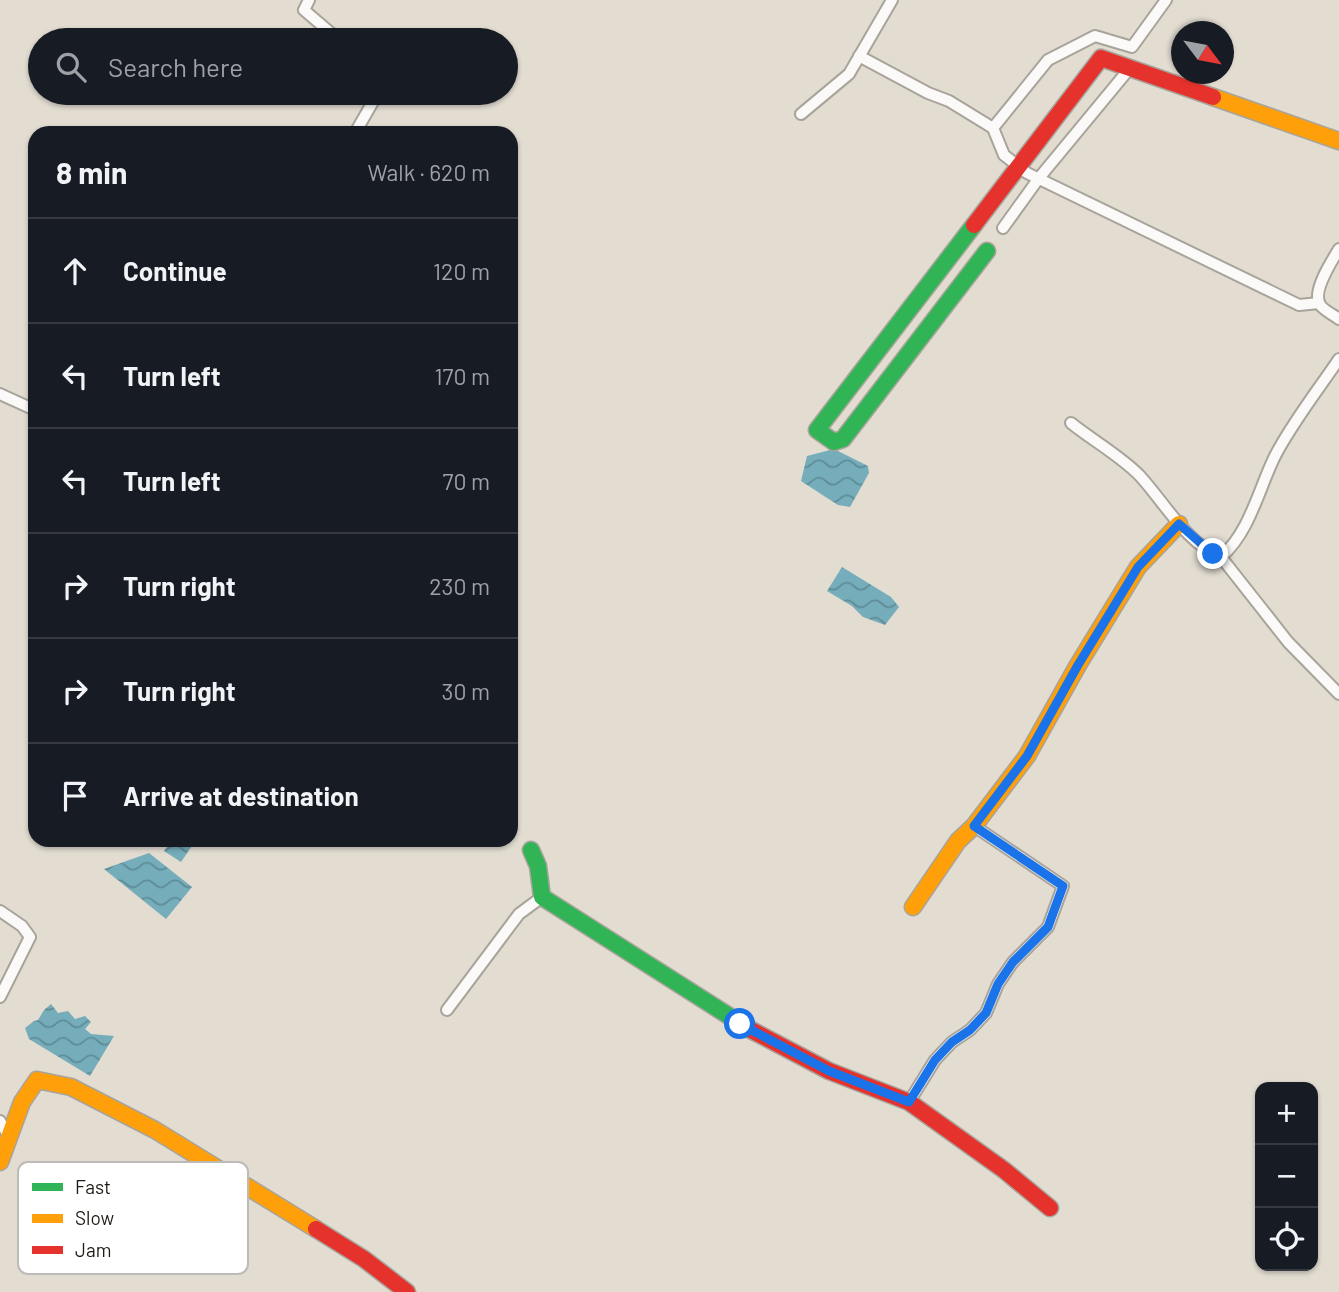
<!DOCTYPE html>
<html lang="en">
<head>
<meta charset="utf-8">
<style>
	body { margin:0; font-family:Barlow,sans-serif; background:#242831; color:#f1f3f6 }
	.controls { position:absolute; right:21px; bottom:21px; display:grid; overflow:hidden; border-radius:14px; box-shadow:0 2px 5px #0004 }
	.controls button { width:63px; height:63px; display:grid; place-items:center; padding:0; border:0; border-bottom:2px solid #363941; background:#171b24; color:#f1f3f6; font:35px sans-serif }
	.compass { position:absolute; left:1171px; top:21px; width:63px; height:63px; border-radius:50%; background:#171b24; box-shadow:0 2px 5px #0004; rotate:122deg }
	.stop { position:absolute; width:21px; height:21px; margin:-16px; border:5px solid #1a73e8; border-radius:50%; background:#fff }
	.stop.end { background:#1a73e8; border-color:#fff; box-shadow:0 2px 7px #0008 }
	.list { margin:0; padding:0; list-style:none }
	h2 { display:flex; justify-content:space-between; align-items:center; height:91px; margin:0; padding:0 28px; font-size:30px }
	h2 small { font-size:23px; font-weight:400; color:#9ea1a6 }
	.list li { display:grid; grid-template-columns:46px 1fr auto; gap:21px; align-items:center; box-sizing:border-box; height:105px; padding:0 28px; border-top:2px solid #363941 }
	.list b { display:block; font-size:26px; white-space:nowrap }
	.list em { font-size:23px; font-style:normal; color:#9ea1a6 }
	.icon { flex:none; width:38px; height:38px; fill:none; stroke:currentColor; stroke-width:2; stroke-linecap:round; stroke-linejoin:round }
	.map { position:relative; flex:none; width:1339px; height:1292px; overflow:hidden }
	.search { position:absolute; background:#171b24; box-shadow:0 2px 5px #0004; left:28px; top:28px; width:490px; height:77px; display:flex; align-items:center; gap:18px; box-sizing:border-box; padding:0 24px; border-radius:38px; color:#9ea1a6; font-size:26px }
	.panel { position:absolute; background:#171b24; box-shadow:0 2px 5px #0004; left:28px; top:126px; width:490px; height:721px; border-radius:21px }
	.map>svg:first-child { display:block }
</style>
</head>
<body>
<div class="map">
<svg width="1339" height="1292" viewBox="0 0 1339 1292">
	<defs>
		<pattern id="water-waves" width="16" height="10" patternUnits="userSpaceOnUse" patternTransform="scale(1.75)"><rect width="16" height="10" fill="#75adbb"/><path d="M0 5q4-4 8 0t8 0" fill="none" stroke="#5f8c97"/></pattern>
	</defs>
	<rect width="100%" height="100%" fill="#e2dcd1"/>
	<g fill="url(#water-waves)">
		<polygon points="834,449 868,466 869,473 850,507 838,505 801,481 807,456"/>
		<polygon points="842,567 891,597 899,607 885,625 863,617 852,606 827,591"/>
		<polygon points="172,840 196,840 181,862 164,851"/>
		<polygon points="149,853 192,887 166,919 104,869"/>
		<polygon points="51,1004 58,1013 68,1011 75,1019 85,1016 91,1022 85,1029 91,1034 114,1036 90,1076 29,1039 25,1028 34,1021 38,1020 44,1010"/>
	</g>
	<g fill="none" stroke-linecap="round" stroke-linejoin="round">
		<g stroke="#a8a49b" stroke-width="14">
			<g id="street">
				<polyline points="309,0 304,10 339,40"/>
				<polyline points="859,56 928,93 949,101 993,128 1004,155 1027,173 1299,305 1319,303"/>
				<polyline points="801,114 849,74 892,0"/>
				<polyline points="993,128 1048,60 1095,36 1132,47 1166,0"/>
				<polyline points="355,133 378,93"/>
				<polyline points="1003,228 1039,178 1130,68"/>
				<path d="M 1339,249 C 1332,261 1310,293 1321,306 C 1325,311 1334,315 1339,319"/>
				<polyline points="0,394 35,410"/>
				<path d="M 1071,423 C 1092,440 1122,457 1140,476 C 1164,502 1187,544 1221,557 L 1288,642 L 1339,694"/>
				<path d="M 1221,557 C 1250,532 1259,488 1275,456 C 1292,423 1318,390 1339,359"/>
				<polyline points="0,911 22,926 30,937 0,997"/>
				<polyline points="447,1010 519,914 542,897"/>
				<polyline points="909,1102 935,1060 952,1042 970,1030 986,1013 998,984 1013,962 1048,927 1063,886 974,826"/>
				<polyline points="0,1121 9,1137"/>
			</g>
		</g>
		<g stroke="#a8a49b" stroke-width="19">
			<g id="fast">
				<polyline points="974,225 817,430 834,442 843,439 987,251"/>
				<polyline points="531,850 538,866 542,897 751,1030"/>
			</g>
		</g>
		<g stroke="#a8a49b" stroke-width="19">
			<g id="slow">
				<polyline points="1213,97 1339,141"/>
				<polyline points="913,907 958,841 974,826 1027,756 1078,665 1138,567 1179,524"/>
				<polyline points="0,1162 22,1102 37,1080 71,1087 155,1130 316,1229"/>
			</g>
		</g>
		<g stroke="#a8a49b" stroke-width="19">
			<g id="jam">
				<polyline points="974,225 1101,58 1213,97"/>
				<polyline points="751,1030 829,1071 909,1102 1004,1170 1050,1208"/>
				<polyline points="316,1229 364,1259 407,1292"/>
			</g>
		</g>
		<use href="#street" stroke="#fbfaf8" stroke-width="10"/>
		<use href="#fast" stroke="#30b455" stroke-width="16"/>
		<use href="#slow" stroke="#ff9f0a" stroke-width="16"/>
		<use href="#jam" stroke="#e5322d" stroke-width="16"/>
	</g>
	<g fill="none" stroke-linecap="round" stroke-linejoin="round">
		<polyline stroke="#1a73e8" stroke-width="9" points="740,1024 829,1071 909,1102 935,1060 952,1042 970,1030 986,1013 998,984 1013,962 1048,927 1063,886 974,826 1027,756 1078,665 1138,567 1179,524 1213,554"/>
	</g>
	<rect x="18" y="1162" width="230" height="112" rx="10" fill="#fff" stroke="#bcbbb8" stroke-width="2"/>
	<rect x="32" y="1183" width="31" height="8" fill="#30b455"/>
	<rect x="32" y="1214" width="31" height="9" fill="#ff9f0a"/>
	<rect x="32" y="1246" width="31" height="8" fill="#e5322d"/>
	<g font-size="19" fill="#1f1c14">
		<text x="75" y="1194">Fast</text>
		<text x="75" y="1225">Slow</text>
		<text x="75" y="1257">Jam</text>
	</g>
</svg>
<div class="controls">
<button>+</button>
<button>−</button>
<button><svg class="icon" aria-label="locate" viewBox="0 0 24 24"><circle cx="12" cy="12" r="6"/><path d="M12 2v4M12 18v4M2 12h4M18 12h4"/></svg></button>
</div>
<svg class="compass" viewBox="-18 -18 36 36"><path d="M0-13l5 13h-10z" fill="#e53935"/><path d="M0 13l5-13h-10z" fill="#9ea1a6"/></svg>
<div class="stop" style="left:740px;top:1024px"></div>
<div class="stop end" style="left:1213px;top:554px"></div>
<div class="search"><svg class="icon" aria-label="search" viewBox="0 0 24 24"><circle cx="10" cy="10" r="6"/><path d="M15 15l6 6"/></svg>Search here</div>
<section class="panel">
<h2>8 min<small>Walk · 620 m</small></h2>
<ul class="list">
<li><svg class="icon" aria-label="ahead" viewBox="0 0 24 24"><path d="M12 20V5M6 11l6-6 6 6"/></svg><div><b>Continue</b></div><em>120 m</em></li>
<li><svg class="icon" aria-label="left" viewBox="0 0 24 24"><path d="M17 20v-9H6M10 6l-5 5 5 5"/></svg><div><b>Turn left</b></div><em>170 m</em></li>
<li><svg class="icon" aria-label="left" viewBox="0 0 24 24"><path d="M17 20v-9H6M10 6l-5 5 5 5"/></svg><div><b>Turn left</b></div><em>70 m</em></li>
<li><svg class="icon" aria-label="right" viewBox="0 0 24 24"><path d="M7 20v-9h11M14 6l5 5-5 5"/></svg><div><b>Turn right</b></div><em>230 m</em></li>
<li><svg class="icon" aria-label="right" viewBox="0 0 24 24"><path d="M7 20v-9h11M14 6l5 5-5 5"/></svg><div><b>Turn right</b></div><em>30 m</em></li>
<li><svg class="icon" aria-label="arrive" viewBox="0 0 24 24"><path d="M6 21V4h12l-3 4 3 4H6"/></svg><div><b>Arrive at destination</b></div></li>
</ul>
</section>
</div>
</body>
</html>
